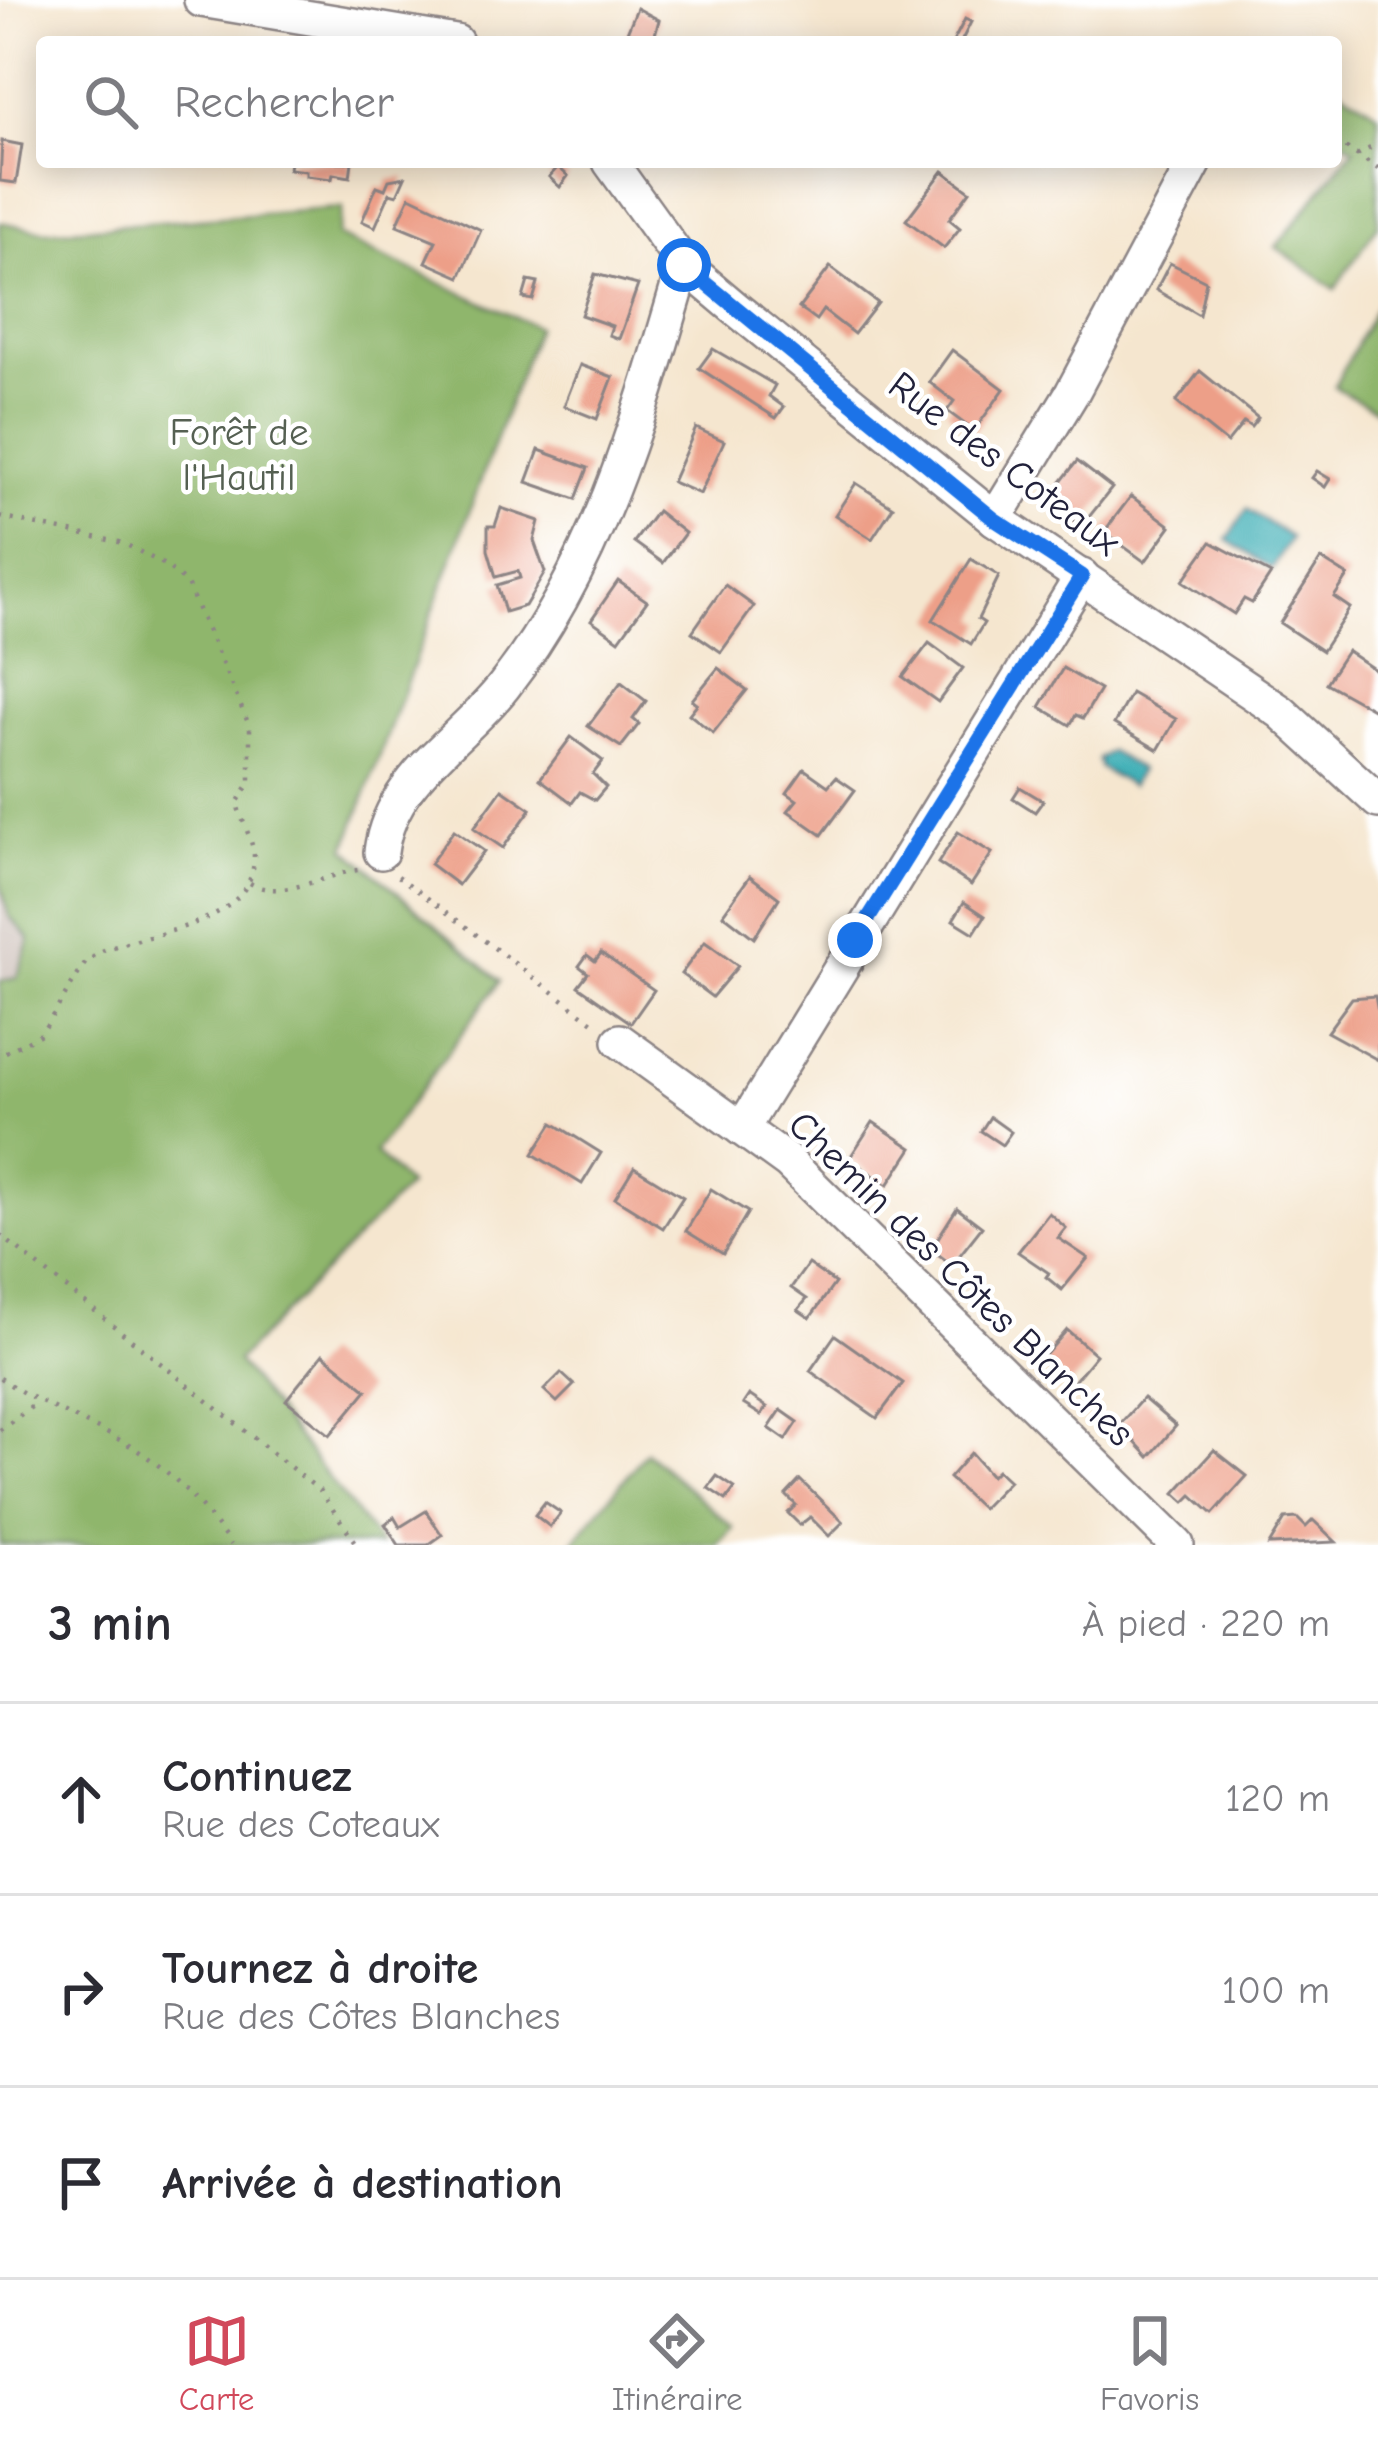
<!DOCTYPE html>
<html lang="fr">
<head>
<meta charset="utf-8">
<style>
	body { margin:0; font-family:"Comic Neue",sans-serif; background:#f2f2f3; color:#2b2b33 }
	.stop { position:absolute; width:36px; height:36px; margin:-27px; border:9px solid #1a73e8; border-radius:50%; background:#fff }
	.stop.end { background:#1a73e8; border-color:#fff; box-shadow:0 3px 12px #0008 }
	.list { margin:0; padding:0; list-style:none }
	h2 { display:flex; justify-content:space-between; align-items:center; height:156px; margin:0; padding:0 48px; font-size:51px }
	h2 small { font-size:39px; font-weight:400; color:#7c7c81 }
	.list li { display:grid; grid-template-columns:78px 1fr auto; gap:36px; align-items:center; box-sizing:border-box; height:192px; padding:0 48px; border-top:3px solid #e1e1e2 }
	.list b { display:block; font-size:45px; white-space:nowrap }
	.list p { margin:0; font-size:39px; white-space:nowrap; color:#7c7c81 }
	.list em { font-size:39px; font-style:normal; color:#7c7c81 }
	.icon { flex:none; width:66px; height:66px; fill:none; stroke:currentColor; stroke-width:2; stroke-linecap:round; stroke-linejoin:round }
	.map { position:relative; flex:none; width:1378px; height:1545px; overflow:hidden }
	.search { position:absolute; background:#fff; box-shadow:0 6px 30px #0003; left:36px; right:36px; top:36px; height:132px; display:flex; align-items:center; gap:30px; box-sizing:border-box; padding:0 42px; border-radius:12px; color:#7c7c81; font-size:45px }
	.sheet { height:732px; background:#fff }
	nav { display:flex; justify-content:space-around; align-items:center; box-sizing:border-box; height:168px; border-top:3px solid #e1e1e2; background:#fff; font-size:33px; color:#7c7c81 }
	nav a { display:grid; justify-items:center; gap:6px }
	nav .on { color:#d1495b }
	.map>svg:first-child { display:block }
</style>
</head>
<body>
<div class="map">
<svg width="1378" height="1545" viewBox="0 0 1378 1545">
	<rect width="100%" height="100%" fill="#fff"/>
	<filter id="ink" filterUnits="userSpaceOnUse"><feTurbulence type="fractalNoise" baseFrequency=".00833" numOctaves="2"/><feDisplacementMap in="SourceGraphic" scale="24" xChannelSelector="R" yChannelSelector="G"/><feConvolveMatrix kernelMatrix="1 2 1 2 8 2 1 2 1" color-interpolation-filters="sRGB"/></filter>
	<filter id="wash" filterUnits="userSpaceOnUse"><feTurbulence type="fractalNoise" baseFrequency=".004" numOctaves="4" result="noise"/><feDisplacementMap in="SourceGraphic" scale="48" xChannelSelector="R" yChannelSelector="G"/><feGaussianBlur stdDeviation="2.7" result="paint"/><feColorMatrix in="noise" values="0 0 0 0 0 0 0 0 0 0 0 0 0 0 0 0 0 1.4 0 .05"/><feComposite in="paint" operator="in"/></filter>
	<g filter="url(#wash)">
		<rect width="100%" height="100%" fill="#f5e6cf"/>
		<polygon fill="#cec1ba" points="0,881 9,915 31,939 17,978 0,981"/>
		<g fill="#8fb66c" stroke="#586c54" stroke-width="3">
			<polygon points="1336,86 1378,113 1378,225 1335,289 1276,247 1354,148 1336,136"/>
			<polygon points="342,208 337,236 537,327 346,848 500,981 375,1152 408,1186 237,1361 381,1545 0,1545 0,981 17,978 30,939 9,916 0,881 0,222 45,231"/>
			<polygon points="1378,304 1378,411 1334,387"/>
			<polygon points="646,1452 734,1528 717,1545 571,1545"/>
		</g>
		<g fill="#3caeb5" stroke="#2f6878" stroke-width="3">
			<polygon points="1247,509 1291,538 1272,569 1227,540"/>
			<polygon points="1110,751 1140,770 1131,786 1100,768 1098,759"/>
		</g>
		<g id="blocks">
			<g fill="#ed9f88">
				<polygon points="637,8 659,20 653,42 623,42"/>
				<polygon points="965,19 971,22 961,42 953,42"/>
				<polygon points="2,141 22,145 16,183 0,181"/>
				<polygon points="290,162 352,162 350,177 333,174 332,179 306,176 306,171 289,169"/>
				<polygon points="558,167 568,176 560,187 549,177"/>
				<polygon points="943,171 970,191 949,219 960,228 944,248 906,220"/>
				<polygon points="405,177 397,195 390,193 375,227 362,221 377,186 385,189 389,180"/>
				<polygon points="410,196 481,230 460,277 426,262 436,241 397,225"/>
				<polygon points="1170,263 1206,281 1199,315 1156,290"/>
				<polygon points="830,267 878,303 854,334 823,310 816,320 799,308"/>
				<polygon points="595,274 638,285 619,339 609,335 612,326 581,315"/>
				<polygon points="528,281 538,283 533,300 523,298"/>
				<polygon points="713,349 775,385 769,396 784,407 776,418 699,368"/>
				<polygon points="952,350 1004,389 974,431 947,411 954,401 929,382"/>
				<polygon points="580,365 613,377 597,419 564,406"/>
				<polygon points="1200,371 1258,418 1251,427 1244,422 1227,443 1176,402"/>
				<polygon points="696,428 724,441 700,494 672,482"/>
				<polygon points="539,450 588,468 576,499 527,482"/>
				<polygon points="1077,461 1112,488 1081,527 1047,500"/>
				<polygon points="1317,471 1330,479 1325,487 1312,478"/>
				<polygon points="856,483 893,507 872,539 835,515"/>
				<polygon points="1131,496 1171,526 1145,562 1104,532"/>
				<polygon points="501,508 539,521 534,541 545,572 525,606 505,612 497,585 520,578 518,571 496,577 488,550 488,526 495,526"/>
				<polygon points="657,511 685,533 663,563 634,542"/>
				<polygon points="1211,542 1271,574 1252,603 1244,599 1234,614 1183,581"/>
				<polygon points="971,559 999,576 978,619 984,623 971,644 933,620"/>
				<polygon points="1321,559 1348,576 1334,597 1350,608 1322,651 1280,623"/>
				<polygon points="618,581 647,601 619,640 591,620"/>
				<polygon points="725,585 754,606 721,652 692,632"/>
				<polygon points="929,643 963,668 938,702 903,677"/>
				<polygon points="1347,651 1378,672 1378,712 1326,683"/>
				<polygon points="718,668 747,690 713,733 689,714 697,704 692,700"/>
				<polygon points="1063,668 1100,690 1083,718 1076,715 1070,725 1040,707"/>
				<polygon points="621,682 646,701 633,719 639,724 621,747 588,726"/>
				<polygon points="1131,693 1176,719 1158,750 1114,724"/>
				<polygon points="571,737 603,761 593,774 606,787 595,800 580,792 572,803 540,779"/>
				<polygon points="804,769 828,786 836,777 855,790 822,835 788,811 797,800 787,793"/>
				<polygon points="1020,787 1043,801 1035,812 1013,798"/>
				<polygon points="502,789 531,809 503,848 474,828"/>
				<polygon points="454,830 484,851 458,885 430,864"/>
				<polygon points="958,832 992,853 971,885 938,863"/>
				<polygon points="750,876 779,898 754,938 723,914"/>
				<polygon points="964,902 985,916 974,933 953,920"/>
				<polygon points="705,942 738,966 712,997 681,974"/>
				<polygon points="601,953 654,990 631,1023 578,986 588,973 579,966 587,955 595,961"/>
				<polygon points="1375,996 1378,1012 1378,1060 1327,1032 1352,998"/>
				<polygon points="990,1117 1011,1132 1002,1145 981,1131"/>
				<polygon points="873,1122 912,1148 888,1185 849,1159"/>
				<polygon points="553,1123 601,1153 582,1184 533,1154"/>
				<polygon points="634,1167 683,1197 663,1228 615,1198"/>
				<polygon points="711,1189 748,1212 723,1254 686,1231"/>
				<polygon points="957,1208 982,1227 952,1265 931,1249"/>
				<polygon points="1049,1213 1066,1228 1058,1238 1088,1258 1062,1290 1046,1277 1049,1273 1018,1252"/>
				<polygon points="808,1264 835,1283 810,1318 798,1310 807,1299 791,1288"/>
				<polygon points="1067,1330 1096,1355 1071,1385 1041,1360"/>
				<polygon points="835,1335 903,1383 877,1418 810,1371"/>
				<polygon points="323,1354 367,1390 330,1435 286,1400"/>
				<polygon points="561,1373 574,1385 557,1402 544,1390"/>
				<polygon points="749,1395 767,1407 761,1415 743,1404"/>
				<polygon points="1143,1398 1176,1426 1149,1457 1119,1425"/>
				<polygon points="781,1410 798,1422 786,1440 769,1428"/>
				<polygon points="1214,1450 1247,1476 1213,1514 1192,1495 1185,1502 1175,1493"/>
				<polygon points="971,1453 991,1476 997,1470 1009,1481 982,1509 949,1478"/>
				<polygon points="717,1476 735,1488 726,1500 708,1488"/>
				<polygon points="800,1480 843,1522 829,1536 810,1517 800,1525 788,1513 796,1505 786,1495"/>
				<polygon points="545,1502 561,1513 550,1527 535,1515"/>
				<polygon points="426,1511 442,1535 428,1545 399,1545 385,1524 394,1517 400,1527"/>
				<polygon points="1297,1518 1306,1527 1313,1520 1336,1542 1269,1545 1285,1519"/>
			</g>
		</g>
	</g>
	<g filter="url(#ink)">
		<use href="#blocks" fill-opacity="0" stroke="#8c8485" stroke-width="3"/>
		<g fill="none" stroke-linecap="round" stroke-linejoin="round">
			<g stroke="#8c8485" stroke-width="38">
				<g id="minor">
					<polyline points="201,0 456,42"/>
					<polyline points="610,162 684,265 735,308 995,519 1281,712 1378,801"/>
					<polyline points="995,519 1072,393 1195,162"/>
					<path d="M 381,852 C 390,778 461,741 504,686 C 600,563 641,412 684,265"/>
					<polyline points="620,1041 788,1162 1177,1545"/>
					<polyline points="742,1129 1082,576"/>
				</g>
			</g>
			<g stroke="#8c8485" stroke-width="4.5" stroke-dasharray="3 9" stroke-linecap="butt">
				<polyline points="1336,141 1378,169"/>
				<polyline points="1357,155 1378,144"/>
				<path d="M 0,517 L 123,543 L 167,566 L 187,584 L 250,727 L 250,782 L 237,803 C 241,820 254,842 254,857 C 254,926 149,932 102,951 L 86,962 L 41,1034 L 0,1055"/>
				<polyline points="398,876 596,1024"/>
				<path d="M 250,883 C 281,901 323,875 358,870"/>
				<polyline points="0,1235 319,1490 358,1545"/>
				<path d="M 0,1378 C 44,1409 96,1423 140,1452 C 178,1477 205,1509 231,1545"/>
				<polyline points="0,1430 34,1405"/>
			</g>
			<use href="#minor" stroke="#fff" stroke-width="33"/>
		</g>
	</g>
	<g fill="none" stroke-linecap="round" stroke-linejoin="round" filter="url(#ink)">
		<polyline stroke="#1a73e8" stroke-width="15" points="684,265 994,519 1082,576 855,940"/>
	</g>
	<g text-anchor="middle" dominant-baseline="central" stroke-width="9" stroke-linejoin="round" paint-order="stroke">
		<g font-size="39" fill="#556052" stroke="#fff">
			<text x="239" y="432">Forêt de<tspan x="239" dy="45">l'Hautil</tspan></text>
		</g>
		<g font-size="39" fill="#22223b" stroke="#fff">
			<text transform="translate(1004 464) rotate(37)">Rue des Coteaux</text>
			<text transform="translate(961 1279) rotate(44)">Chemin des Côtes Blanches</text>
		</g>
	</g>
</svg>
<div class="stop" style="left:684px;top:265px"></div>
<div class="stop end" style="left:855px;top:940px"></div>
<div class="search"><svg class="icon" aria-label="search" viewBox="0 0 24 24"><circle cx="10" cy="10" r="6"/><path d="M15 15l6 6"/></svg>Rechercher</div>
</div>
<section class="sheet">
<h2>3 min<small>À pied · 220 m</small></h2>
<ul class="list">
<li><svg class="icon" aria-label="ahead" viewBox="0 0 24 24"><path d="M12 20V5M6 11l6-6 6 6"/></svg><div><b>Continuez</b><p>Rue des Coteaux</p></div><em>120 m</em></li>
<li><svg class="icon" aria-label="right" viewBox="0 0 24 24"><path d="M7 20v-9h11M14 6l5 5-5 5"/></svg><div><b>Tournez à droite</b><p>Rue des Côtes Blanches</p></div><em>100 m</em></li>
<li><svg class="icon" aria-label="arrive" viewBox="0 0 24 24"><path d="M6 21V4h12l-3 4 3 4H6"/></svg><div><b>Arrivée à destination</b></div></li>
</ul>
</section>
<nav>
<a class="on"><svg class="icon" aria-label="map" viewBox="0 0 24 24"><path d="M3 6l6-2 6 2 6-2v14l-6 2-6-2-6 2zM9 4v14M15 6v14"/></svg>Carte</a>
<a><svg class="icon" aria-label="directions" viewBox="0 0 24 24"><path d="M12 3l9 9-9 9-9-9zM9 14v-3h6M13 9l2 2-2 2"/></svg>Itinéraire</a>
<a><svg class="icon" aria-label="saved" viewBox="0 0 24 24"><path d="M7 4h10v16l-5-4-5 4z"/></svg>Favoris</a>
</nav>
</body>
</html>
